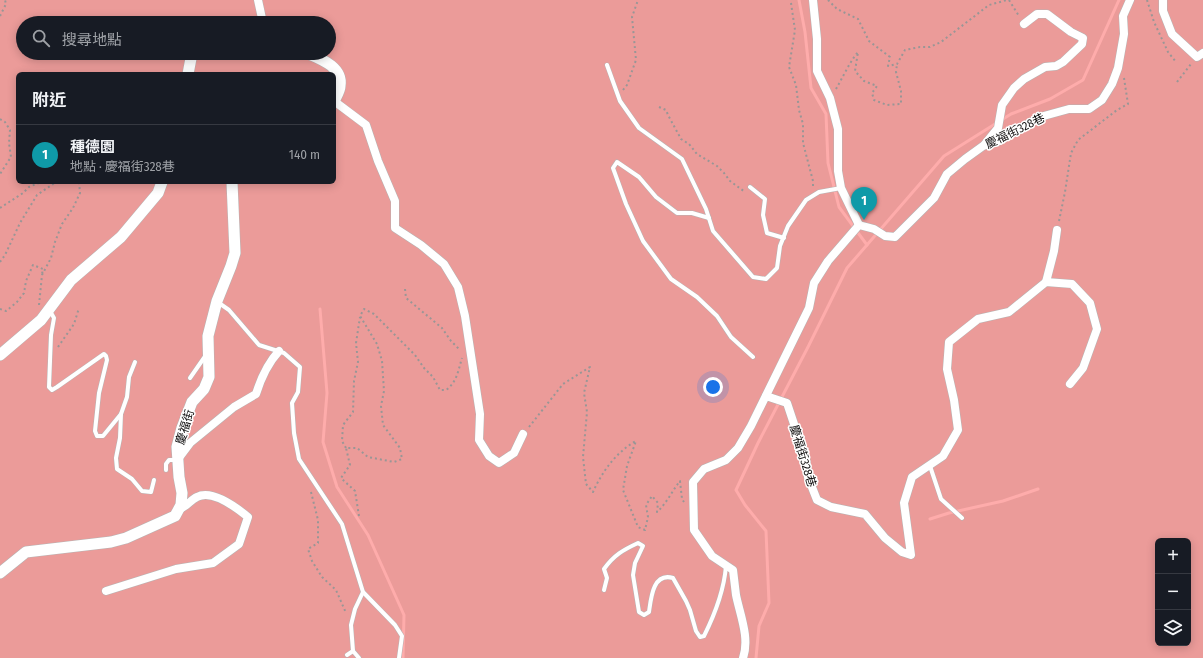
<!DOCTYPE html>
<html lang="zh-TW">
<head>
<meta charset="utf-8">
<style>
	body { margin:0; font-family:"Fira Sans Condensed","Noto Sans TC",sans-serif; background:#242831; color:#f1f3f6 }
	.controls { position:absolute; right:12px; bottom:12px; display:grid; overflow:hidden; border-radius:6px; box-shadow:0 2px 10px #0003 }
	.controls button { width:36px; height:36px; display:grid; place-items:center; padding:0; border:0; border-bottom:1px solid #363941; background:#171b24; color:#f1f3f6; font:20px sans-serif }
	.you { position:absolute; left:713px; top:387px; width:14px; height:14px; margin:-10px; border:3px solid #fff; border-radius:50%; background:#1a73e8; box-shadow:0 0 0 6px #1a73e833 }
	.badge { display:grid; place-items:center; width:26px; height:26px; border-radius:50%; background:#1a73e8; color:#fff; font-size:13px; font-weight:700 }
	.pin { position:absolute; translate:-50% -33px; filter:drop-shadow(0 1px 2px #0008) }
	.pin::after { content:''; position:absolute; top:21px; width:14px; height:12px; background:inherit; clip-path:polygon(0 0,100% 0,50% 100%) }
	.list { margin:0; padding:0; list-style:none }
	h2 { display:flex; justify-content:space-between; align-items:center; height:52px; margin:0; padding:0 16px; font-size:17px }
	h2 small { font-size:13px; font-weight:400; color:#9ea1a6 }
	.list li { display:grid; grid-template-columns:26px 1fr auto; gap:12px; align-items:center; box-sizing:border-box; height:60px; padding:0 16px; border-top:1px solid #363941 }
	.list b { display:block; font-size:15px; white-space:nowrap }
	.list p { margin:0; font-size:13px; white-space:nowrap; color:#9ea1a6 }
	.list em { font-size:13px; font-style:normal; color:#9ea1a6 }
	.icon { flex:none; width:22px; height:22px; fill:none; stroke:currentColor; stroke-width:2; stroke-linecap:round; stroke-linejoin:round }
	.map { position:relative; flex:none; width:1203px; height:658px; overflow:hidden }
	.search { position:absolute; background:#171b24; box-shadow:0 2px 10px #0003; left:16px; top:16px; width:320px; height:44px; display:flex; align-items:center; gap:10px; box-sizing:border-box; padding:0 14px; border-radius:22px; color:#9ea1a6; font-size:15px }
	.panel { position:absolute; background:#171b24; box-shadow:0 2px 10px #0003; left:16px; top:72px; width:320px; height:112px; border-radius:6px }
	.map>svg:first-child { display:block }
</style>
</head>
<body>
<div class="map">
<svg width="1203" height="658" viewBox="0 0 1203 658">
	<rect width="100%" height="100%" fill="#ede8e8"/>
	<path fill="#eb9b99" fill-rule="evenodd" d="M 0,0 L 1203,0 L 1203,658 L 0,658 ZM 23,23 L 329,23 L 329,53 L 23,53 ZM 18,74 L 334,74 L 334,182 L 18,182 ZM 1158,541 L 1188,541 L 1188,643 L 1158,643 Z"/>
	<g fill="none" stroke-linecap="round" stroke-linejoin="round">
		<g stroke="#feacab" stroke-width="3">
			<polyline points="799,0 805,32 811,88 826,114 828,163 839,207 867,245"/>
			<polyline points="320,309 327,393 323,442 337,487 368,535 404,615 403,658"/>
			<polyline points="930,519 949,513 1003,501 1038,489"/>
			<polyline points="756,658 759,626 769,603 766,531 745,505 736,490 758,443 808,347 847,268 944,156 1011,114 1050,99 1083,80 1119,0"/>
		</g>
		<g stroke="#b7b3b3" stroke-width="5">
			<g id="service">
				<polyline points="607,65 620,101 639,128 682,159 706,209 713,231 753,277 766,279 777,268 780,246 788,226 806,200 819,192 841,188"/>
				<polyline points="750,187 765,199 763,215 767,233 784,238"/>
				<polyline points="709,218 692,213 677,213 656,197 639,177 617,162 613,168 626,204 643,241 671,279 697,297 717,316 731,337 753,357"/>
				<polyline points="219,303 229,310 259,345 284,353 300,367 298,392 292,403 294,433 299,459 342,524 363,592 395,625 402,636 399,658"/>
				<polyline points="50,311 54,318 51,335 49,387 52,390 57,387 104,354 106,356 107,360 99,393 95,431 97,436 103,436 121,414"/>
				<polyline points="135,362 129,377 127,397 121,414 120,438 116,458 117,469 132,479 142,491 151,492 154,480"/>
				<polyline points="190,378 206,355"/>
				<polyline points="930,466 941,499 962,518"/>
				<polyline points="166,470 166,464 169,460 176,460"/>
				<path d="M 604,590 L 607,578 L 604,569 C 614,555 623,550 638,543 L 643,546 L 635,563 L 633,575 L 639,612 L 644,615 L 649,612 C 651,598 653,572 673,578 L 686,601 L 690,610 L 696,631 L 700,637 L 704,636 C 715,614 724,591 726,566"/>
				<polyline points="353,651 351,625 355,609 363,592"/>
				<polyline points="347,655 353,651 359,658"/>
			</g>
		</g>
		<g stroke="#b7b3b3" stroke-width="9">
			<g id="minor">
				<polyline points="258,0 263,23"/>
				<polyline points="813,0 817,39 817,71 830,98 838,129 838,171 841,188 859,225"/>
				<polyline points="1163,0 1163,11 1172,34 1197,57 1203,53"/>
				<polyline points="334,101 366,125 378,161 395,201 395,228 421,245 444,264 458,287 465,316 480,414 479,440 489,456 499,463 514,453 523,434"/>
				<polyline points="985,144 998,128 1002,105 1014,88 1024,79 1045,67 1056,66 1063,62 1082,44 1083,38 1071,32 1047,14 1037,14 1024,24"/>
				<polyline points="1046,282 1054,251 1057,230"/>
				<polyline points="766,396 787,403 806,460 808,477 817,500 831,507 865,514 885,538 902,552 911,555 904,503 912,477 943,456 958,430 954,400 947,369 949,342 978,319 1009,312 1046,282 1072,284 1090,303 1097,329 1083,368 1070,384"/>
				<path d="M 178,459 L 190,443 L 234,407 L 256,394 C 261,378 267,364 279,351"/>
				<path d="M 106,591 L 176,569 L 213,563 L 239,544 L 248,517 C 237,508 212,489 197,497 C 190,500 187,507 179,509"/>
				<path d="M 743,658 C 750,638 740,615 736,595 C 735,587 734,578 733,570 L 712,556 L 694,530 L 693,482 L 704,469 L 726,460 L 738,448 L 751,426 L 809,308 L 814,283 L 828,261 L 859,225 L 874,229 L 885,236 L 895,237 L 934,198 L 947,174 L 965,159 L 983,146 L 999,141 L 1040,117 L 1069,109 L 1089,109 L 1102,100 L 1112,84 L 1118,68 L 1124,34 L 1123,16 L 1130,0"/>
			</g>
		</g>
		<g stroke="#b7b3b3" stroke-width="12">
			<g id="tertiary">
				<path d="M 307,53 C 321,59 343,67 340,86 C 340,91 336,97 334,101"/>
				<polyline points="188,74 192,53"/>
				<polyline points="0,355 41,320 71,280 121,237 158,193 162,182"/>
				<polyline points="0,573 26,552 111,542 126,538 175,516 181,505 182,493 179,477 177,447 182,428 192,402 204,389 209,377 208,336 217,301 231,266 235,253 232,182"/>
			</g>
		</g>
		<g stroke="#999696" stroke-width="2" stroke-dasharray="2 3" stroke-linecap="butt">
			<polyline points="828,0 837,9 858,19 869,41 890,57 888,66 897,64 905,50 920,47 930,47 941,42 989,5 1007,0"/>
			<polyline points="1009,0 1019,16"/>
			<polyline points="1147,0 1154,22 1168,52 1176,62"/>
			<polyline points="791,3 795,30 789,67 796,85 799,110 803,124 803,143 813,181 813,187"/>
			<polyline points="0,16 6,4 5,0"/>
			<polyline points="1177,82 1191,64"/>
			<path d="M 836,89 C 843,77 849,63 858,52 L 855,71 L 864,81 L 877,86 L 872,93 L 874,100 L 887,105 L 901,104 L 901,91 L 896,72 L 897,64"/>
			<polyline points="623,90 627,85 636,60 632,17 638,0"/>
			<polyline points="659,107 666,110 668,115 681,139 689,144 697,154 717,166 724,173 730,181 745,192"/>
			<polyline points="0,119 5,122 10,130 9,143 11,157 0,174"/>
			<polyline points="43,182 52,183"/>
			<polyline points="0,208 23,193 29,187 41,182"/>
			<polyline points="1059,221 1065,192 1071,153 1078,140 1117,110 1128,104 1124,78"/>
			<polyline points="0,262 5,255 20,223 37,195 56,182"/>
			<polyline points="405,289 406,298 442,328 451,341 460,350"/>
			<polyline points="39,305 42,275 51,258 55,242 62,224 73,208 80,193 79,182"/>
			<polyline points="0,309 6,311 17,302 24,293 26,281 33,265 43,269 42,274"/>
			<polyline points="58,347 74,324 79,308"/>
			<path d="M 529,427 L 563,384 L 590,367 L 584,393 L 587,412 L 583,457 L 586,484 L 593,492 C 602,472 616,452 636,441 L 627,466 L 623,490 L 638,527 L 645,530 L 648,517 L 646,505 L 652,496 L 658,503 L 657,512 C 667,503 672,491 680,481 L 682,499 L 684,502"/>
			<polyline points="346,448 342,441 343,425 353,412 354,381 358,362 356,343 360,317"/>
			<polyline points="311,492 318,520 318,543 308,549 312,561 322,577 336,590 346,613"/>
			<path d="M 359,516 L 355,491 L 341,478 L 350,465 L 346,448 L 357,448 L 368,457 L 394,462 L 402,459 L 400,448 L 383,425 L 381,406 L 384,391 L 382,361 L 377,344 L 360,316 L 364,309 L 374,314 L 415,355 L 424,368 L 433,377 L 440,390 L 446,390 C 457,382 458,371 462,358"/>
		</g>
		<use href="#service" stroke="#fff" stroke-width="4"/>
		<use href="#minor" stroke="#fff" stroke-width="8"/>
		<use href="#tertiary" stroke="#fff" stroke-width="11"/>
	</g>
	<g text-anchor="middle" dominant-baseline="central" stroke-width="3" stroke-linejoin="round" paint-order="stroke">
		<g font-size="12" fill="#121010" stroke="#fff">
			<text transform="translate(1015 131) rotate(-26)">慶福街328巷</text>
			<text transform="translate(185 427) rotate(-73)">慶福街</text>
			<text transform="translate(803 456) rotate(73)">慶福街328巷</text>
		</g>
	</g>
</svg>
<div class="controls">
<button>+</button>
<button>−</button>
<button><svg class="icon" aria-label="layers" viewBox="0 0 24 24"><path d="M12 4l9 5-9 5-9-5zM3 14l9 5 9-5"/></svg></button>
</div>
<div class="you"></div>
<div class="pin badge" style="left:864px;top:220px;background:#0f9aa8">1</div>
<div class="search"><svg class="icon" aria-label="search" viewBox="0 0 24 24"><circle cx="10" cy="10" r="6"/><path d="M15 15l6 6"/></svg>搜尋地點</div>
<section class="panel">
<h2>附近<small></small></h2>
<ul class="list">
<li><span class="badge" style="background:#0f9aa8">1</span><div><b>種德園</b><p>地點 · 慶福街328巷</p></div><em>140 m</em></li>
</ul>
</section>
</div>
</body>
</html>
